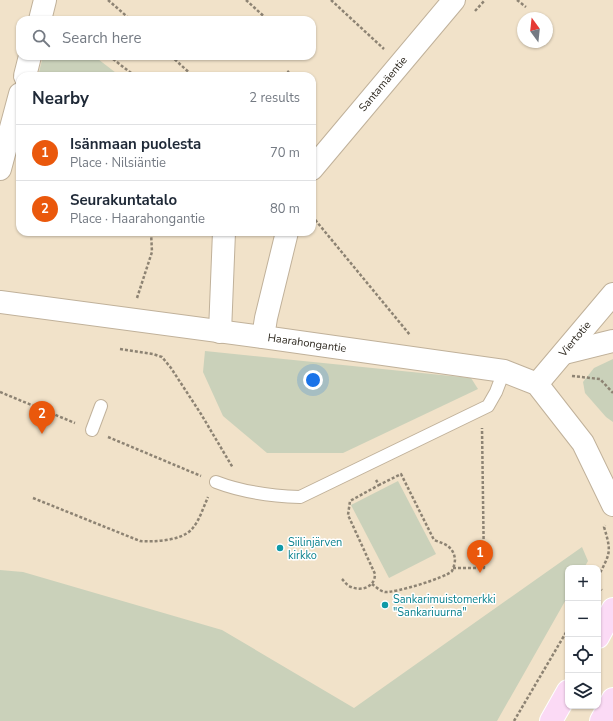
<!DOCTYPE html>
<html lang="en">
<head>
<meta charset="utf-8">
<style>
	body { margin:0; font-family:"Nunito Sans",sans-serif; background:#f6f6f7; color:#1f2937 }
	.controls { position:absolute; right:12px; bottom:12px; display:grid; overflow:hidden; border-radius:8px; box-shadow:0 1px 3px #0004 }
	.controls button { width:36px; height:36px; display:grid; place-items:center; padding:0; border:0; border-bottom:1px solid #e0e1e3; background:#fff; color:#1f2937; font:20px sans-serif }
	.compass { position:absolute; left:517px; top:12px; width:36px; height:36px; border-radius:50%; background:#fff; box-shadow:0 1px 3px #0004; rotate:345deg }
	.you { position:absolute; left:313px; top:380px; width:14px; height:14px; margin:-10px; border:3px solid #fff; border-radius:50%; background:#1a73e8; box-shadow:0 0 0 6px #1a73e833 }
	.badge { display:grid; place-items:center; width:26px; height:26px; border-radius:50%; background:#ea580c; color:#fff; font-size:13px; font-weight:700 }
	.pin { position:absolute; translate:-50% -33px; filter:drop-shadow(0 1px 2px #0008) }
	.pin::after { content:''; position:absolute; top:21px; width:14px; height:12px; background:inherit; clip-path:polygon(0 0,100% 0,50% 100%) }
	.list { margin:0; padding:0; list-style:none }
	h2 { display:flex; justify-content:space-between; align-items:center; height:52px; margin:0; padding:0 16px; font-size:17px }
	h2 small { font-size:13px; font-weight:400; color:#747a83 }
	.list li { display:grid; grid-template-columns:26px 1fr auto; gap:12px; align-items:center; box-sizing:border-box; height:56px; padding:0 16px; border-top:1px solid #e0e1e3 }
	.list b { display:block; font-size:15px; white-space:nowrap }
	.list p { margin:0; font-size:13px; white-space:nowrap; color:#747a83 }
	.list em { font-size:13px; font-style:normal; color:#747a83 }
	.icon { flex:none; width:22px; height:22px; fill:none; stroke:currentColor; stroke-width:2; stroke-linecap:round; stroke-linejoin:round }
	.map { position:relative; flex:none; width:613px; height:721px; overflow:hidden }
	.search { position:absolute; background:#fff; box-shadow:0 1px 3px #0004; left:16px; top:16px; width:300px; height:44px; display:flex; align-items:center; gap:10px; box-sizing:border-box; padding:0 14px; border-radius:12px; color:#747a83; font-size:15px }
	.panel { position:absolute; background:#fff; box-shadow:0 1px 3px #0004; left:16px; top:72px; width:300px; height:164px; border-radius:12px }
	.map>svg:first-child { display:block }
</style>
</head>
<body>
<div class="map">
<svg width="613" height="721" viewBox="0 0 613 721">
	<rect width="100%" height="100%" fill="#f1e2c9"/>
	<g fill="#cad1ba">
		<polygon points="43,56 94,56 120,76 38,76"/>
		<polygon points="205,351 471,378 478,389 343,453 267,453 223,416 203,372"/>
		<polygon points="613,359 613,422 606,417 585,393 583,382 594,368"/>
		<polygon points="398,481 436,554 389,578 351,505"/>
		<polygon points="582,547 588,561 584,568 568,568 568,596 497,721 0,721 0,570 23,572 222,630 354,708"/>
	</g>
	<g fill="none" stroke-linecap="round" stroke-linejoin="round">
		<g stroke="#c0b19a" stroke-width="14">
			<g id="service">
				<polyline points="92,430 101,406"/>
				<path d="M 216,482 C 242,492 271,496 300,497 L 488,406 L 496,392 L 504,371"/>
			</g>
		</g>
		<g stroke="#c0b19a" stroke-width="24">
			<g id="minor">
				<polyline points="40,20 45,0"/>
				<polyline points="25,76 30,56"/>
				<polyline points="0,169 20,94"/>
				<polyline points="312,169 454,0"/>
				<polyline points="0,302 263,337 504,371 537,384 583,443 613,505"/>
				<polyline points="220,332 224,232"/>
				<polyline points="263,337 266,318 287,232"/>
				<polyline points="564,353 613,341"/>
				<polyline points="537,384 613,294"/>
			</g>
		</g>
		<g stroke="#fff" stroke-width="24">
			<g id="primary">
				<polyline points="598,637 613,609"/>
				<polyline points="551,721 568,691"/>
				<polyline points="601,721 613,699"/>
			</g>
		</g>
		<g stroke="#8d8373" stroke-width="2.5" stroke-dasharray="3 2" stroke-linecap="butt">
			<polyline points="108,0 131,20"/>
			<polyline points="246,0 268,20"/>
			<polyline points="331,0 384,49"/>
			<polyline points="517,0 526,7"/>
			<polyline points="475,11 485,0"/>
			<polyline points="109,56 135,76"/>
			<polyline points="171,56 193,76"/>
			<polyline points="284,76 289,71"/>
			<polyline points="312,216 410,335"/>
			<polyline points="137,298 152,252 151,232"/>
			<polyline points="120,349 153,354 162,357 171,368 201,414 233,468"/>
			<polyline points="572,376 600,379 613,393"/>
			<polyline points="0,392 75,423"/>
			<polyline points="108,437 201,476"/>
			<path d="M 33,498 L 140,541 C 154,542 180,541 191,530 C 199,522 203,508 208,497"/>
			<polyline points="453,568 484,568 482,428"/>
			<path d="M 598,577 C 610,553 612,553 604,527 L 605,525"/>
			<path d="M 342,579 C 344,581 346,584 349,586 C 360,592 375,588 375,574 L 348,515 L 350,501 L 379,485 L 376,480"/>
			<path d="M 372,584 C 376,587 380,591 385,592 C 395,593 445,578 452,571 C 454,567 455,562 455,559 C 453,546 445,544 434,540 L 401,474 L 379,485"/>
			<polyline points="598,586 602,590"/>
			<polyline points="514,721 568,629"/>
		</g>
		<use href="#service" stroke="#fff" stroke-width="12"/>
		<use href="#minor" stroke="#fff" stroke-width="22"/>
		<use href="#primary" stroke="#fbdaf5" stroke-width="22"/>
	</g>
	<g fill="#0f9aa8" stroke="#fff" stroke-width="1.5">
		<circle cx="280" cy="548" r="4"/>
		<circle cx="385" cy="605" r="4"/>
	</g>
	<g text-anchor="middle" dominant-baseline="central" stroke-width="3" stroke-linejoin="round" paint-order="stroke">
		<g font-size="11" fill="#2e2920" stroke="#fff">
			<text transform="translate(383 84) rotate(-50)">Santamäentie</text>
			<text transform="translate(575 339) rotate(-50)">Viertotie</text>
			<text transform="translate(307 343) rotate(8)">Haarahongantie</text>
		</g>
		<g font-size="11" fill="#0d838f" stroke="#fff" text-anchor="start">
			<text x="288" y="542">Siilinjärven<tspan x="288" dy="13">kirkko</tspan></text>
			<text x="393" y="599">Sankarimuistomerkki<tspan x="393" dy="13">"Sankariuurna"</tspan></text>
		</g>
	</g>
</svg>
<div class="controls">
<button>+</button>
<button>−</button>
<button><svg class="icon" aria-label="locate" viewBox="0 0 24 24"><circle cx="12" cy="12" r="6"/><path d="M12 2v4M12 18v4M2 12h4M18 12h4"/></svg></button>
<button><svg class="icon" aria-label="layers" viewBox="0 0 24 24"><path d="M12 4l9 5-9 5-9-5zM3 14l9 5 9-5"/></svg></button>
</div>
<svg class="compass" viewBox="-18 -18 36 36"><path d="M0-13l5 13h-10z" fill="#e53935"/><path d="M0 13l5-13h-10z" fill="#747a83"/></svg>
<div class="you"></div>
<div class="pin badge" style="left:480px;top:573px">1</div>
<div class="pin badge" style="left:42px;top:434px">2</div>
<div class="search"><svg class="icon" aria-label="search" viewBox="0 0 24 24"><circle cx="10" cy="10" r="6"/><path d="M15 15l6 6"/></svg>Search here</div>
<section class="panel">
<h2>Nearby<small>2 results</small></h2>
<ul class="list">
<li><span class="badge">1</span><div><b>Isänmaan puolesta</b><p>Place · Nilsiäntie</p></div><em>70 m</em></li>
<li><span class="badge">2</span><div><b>Seurakuntatalo</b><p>Place · Haarahongantie</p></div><em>80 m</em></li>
</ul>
</section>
</div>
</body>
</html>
